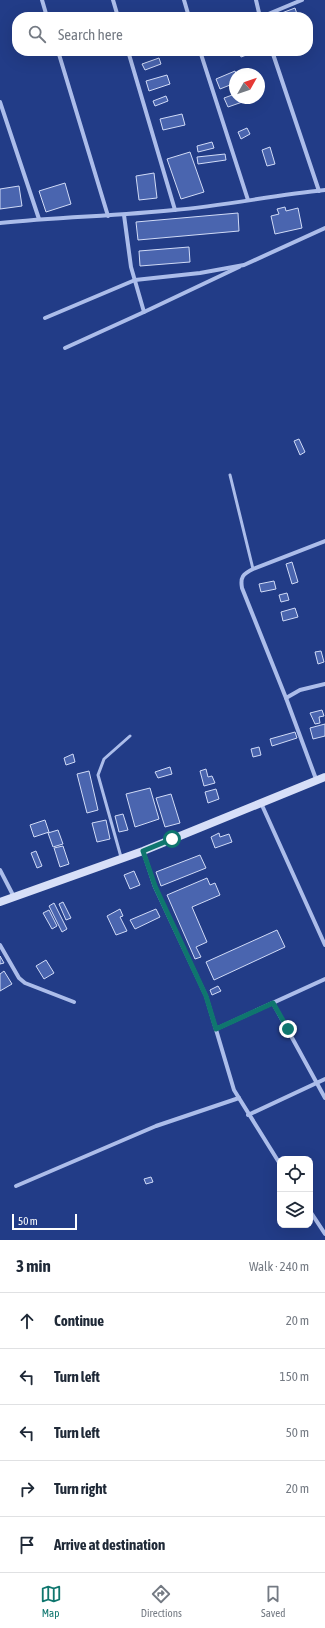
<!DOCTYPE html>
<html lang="en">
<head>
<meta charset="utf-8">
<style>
	body { margin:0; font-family:"Asap Condensed",sans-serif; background:#f2f2f3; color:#1f2937 }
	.controls { position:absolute; right:12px; bottom:12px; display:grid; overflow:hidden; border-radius:8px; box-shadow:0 4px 16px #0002 }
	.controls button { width:36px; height:36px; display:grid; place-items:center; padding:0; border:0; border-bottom:1px solid #e0e1e3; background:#fff; color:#1f2937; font:20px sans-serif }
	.compass { position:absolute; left:229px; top:68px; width:36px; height:36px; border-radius:50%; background:#fff; box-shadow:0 4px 16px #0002; rotate:50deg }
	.scale { position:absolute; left:12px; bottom:10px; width:65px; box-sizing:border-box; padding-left:4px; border:2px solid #fff; border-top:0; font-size:11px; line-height:14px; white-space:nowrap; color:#fff; -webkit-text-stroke:3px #223c87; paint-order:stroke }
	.stop { position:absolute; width:12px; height:12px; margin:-9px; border:3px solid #0f766e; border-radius:50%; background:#fff }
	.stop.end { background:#0f766e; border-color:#fff; box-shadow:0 1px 4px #0008 }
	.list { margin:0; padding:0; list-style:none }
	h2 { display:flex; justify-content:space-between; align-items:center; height:52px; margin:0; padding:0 16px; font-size:17px }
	h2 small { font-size:13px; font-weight:400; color:#747a83 }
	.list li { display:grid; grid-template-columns:26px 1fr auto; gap:12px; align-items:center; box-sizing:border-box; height:56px; padding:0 16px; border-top:1px solid #e0e1e3 }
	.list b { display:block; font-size:15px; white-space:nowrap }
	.list em { font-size:13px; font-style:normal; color:#747a83 }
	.icon { flex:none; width:22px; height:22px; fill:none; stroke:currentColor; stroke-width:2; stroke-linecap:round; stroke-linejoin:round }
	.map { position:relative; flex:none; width:325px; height:1240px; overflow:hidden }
	.search { position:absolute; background:#fff; box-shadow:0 4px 16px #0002; left:12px; right:12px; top:12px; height:44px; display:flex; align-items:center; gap:10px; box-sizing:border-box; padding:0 14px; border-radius:16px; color:#747a83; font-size:15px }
	.sheet { height:332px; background:#fff }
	nav { display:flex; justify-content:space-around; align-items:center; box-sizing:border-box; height:56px; border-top:1px solid #e0e1e3; background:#fff; font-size:11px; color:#747a83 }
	nav a { display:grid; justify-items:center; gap:2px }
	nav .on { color:#0f766e }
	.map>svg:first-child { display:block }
</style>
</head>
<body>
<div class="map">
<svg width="325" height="1240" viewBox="0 0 325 1240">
	<rect width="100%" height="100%" fill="#223c87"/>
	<g fill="#4a65af" stroke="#d1dbf7">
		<polygon points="295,8 298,17 280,17 279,14"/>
		<polygon points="174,13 176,17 163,17"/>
		<polygon points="239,51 257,51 241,57"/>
		<polygon points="159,58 161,64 145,70 142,64"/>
		<polygon points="235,71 236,74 235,83 220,89 216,79"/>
		<polygon points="167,75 170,84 149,91 146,81"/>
		<polygon points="235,94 235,98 251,99 228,107 224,98"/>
		<polygon points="166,96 168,101 155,106 153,101"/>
		<polygon points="182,114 185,125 163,130 160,119"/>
		<polygon points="247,128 250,134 241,139 238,132"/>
		<polygon points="212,142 214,148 198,152 197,146"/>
		<polygon points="270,147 275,164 267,166 262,150"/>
		<polygon points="190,152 204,192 181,199 167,159"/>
		<polygon points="225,154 226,160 198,164 197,157"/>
		<polygon points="154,173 157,198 139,200 136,176"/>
		<polygon points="65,183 71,204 46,212 39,191"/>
		<polygon points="19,186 22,206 0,209 0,189"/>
		<polygon points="285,207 286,211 298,208 302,228 275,234 271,216 279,214 277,209"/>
		<polygon points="238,213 239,231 138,240 136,222"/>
		<polygon points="189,247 190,262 140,266 139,251"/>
		<polygon points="299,439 305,452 300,455 294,441"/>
		<polygon points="292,562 298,582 292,584 286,564"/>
		<polygon points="274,581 276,589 261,592 259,584"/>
		<polygon points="287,593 289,600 281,602 279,595"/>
		<polygon points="295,608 298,617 283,621 281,612"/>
		<polygon points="321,651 324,662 318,664 315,652"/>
		<polygon points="322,710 324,716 319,717 320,723 315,724 310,713"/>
		<polygon points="325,724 325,736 313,739 310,728"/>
		<polygon points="295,732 297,738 272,746 270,739"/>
		<polygon points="259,747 261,755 253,757 251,749"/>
		<polygon points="73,754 75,762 66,765 64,758"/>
		<polygon points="170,767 172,774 158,778 155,772"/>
		<polygon points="206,769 208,777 212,776 215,783 204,786 200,771"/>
		<polygon points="89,771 98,810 87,813 77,774"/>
		<polygon points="150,788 159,819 135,827 126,794"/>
		<polygon points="216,789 219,799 208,803 205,792"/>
		<polygon points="171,794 180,823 165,827 156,798"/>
		<polygon points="123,814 128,830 119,832 115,816"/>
		<polygon points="45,820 49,832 34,837 30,825"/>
		<polygon points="106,820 110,839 97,842 92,823"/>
		<polygon points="58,830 63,844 53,847 48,833"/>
		<polygon points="219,833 220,837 229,834 232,842 215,848 211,837"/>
		<polygon points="63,846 69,864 60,867 54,848"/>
		<polygon points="36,851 42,866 37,868 31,853"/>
		<polygon points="200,855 206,868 161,886 156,872"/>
		<polygon points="134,871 140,885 130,889 124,875"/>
		<polygon points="207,878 210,885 215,883 220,895 192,907 207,942 196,947 201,957 195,959 167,895"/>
		<polygon points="63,902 71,918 66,920 59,904"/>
		<polygon points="54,903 67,929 62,932 49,906"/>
		<polygon points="120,909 123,916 120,917 127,931 116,935 107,916"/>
		<polygon points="156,909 160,917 135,929 130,920"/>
		<polygon points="49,910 57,926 52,929 43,913"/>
		<polygon points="277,930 285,947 214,980 206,962"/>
		<polygon points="0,956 4,963 0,964"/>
		<polygon points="46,960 54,973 44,979 36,966"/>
		<polygon points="4,971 12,984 0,991 0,974"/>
		<polygon points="218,986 221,991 212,995 210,990"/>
		<polygon points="151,1177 153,1182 146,1184 144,1179"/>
	</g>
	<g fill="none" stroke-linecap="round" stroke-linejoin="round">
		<g stroke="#acbdea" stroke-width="3">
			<polyline points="230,475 253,569"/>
			<polyline points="121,857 98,775 104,759 130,736"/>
		</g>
		<g stroke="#acbdea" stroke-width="4">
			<polyline points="42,0 47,17"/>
			<polyline points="113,0 118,17"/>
			<polyline points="184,0 189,17"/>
			<polyline points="256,0 260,17"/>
			<polyline points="261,17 302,0"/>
			<polyline points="58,51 108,216"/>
			<polyline points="128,51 175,210"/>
			<polyline points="200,51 248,200"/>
			<polyline points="272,51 319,191"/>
			<polyline points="0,102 39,219"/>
			<polyline points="124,215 131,267 144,312 239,267"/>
			<path d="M 0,223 C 58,217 116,216 174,210 C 224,206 274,195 325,190"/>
			<polyline points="45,318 135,280 200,273 244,265 325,228"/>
			<polyline points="65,348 144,312"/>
			<polyline points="286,698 300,690 325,684"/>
			<path d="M 316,779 L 286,698 L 242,588 C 240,577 243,574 253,569 L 325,541"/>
			<polyline points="261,803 325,945"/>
			<polyline points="143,851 155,887 206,996 234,1090 280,1164"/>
			<polyline points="0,870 14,897"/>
			<polyline points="0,945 19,978 25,983 74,1002"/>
			<polyline points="273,1003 325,1098"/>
			<polyline points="216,1029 325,979"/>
			<polyline points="248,1115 325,1079"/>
			<polyline points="16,1186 156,1126 239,1098"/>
			<polyline points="310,1211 325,1234"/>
		</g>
		<polyline stroke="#d7dff8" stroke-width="8" points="0,902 143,851 325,777"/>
	</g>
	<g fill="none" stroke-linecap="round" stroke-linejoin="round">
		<polyline stroke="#0f766e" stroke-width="5" points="172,839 143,851 155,886 206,996 216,1029 273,1003 288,1029"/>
	</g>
</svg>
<div class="controls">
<button><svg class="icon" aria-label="locate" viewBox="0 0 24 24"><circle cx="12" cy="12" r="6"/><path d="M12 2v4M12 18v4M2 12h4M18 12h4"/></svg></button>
<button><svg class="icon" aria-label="layers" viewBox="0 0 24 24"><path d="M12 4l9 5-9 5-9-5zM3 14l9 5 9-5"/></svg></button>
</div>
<svg class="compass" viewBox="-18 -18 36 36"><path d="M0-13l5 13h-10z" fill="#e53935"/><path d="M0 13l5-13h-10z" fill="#747a83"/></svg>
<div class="scale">50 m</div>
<div class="stop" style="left:172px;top:839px"></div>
<div class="stop end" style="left:288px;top:1029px"></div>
<div class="search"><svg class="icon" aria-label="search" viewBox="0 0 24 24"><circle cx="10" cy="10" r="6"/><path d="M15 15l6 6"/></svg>Search here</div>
</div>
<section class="sheet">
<h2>3 min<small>Walk · 240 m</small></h2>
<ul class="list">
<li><svg class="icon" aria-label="ahead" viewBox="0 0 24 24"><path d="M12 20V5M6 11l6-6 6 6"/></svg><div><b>Continue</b></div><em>20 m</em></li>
<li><svg class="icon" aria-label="left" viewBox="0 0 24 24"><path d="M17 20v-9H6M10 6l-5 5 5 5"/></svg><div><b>Turn left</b></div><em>150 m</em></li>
<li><svg class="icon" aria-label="left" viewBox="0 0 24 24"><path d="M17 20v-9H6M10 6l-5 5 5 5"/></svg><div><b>Turn left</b></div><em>50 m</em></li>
<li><svg class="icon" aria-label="right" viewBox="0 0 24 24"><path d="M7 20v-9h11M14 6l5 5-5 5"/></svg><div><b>Turn right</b></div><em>20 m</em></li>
<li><svg class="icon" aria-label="arrive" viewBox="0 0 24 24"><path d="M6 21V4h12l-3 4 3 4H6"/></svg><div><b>Arrive at destination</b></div></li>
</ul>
</section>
<nav>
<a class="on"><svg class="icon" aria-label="map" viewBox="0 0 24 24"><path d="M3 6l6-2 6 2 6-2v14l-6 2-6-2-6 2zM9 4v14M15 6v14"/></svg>Map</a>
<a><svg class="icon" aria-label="directions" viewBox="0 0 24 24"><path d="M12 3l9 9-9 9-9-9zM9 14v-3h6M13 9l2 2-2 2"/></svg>Directions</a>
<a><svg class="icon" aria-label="saved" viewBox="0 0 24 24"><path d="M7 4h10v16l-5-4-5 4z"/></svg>Saved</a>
</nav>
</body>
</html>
